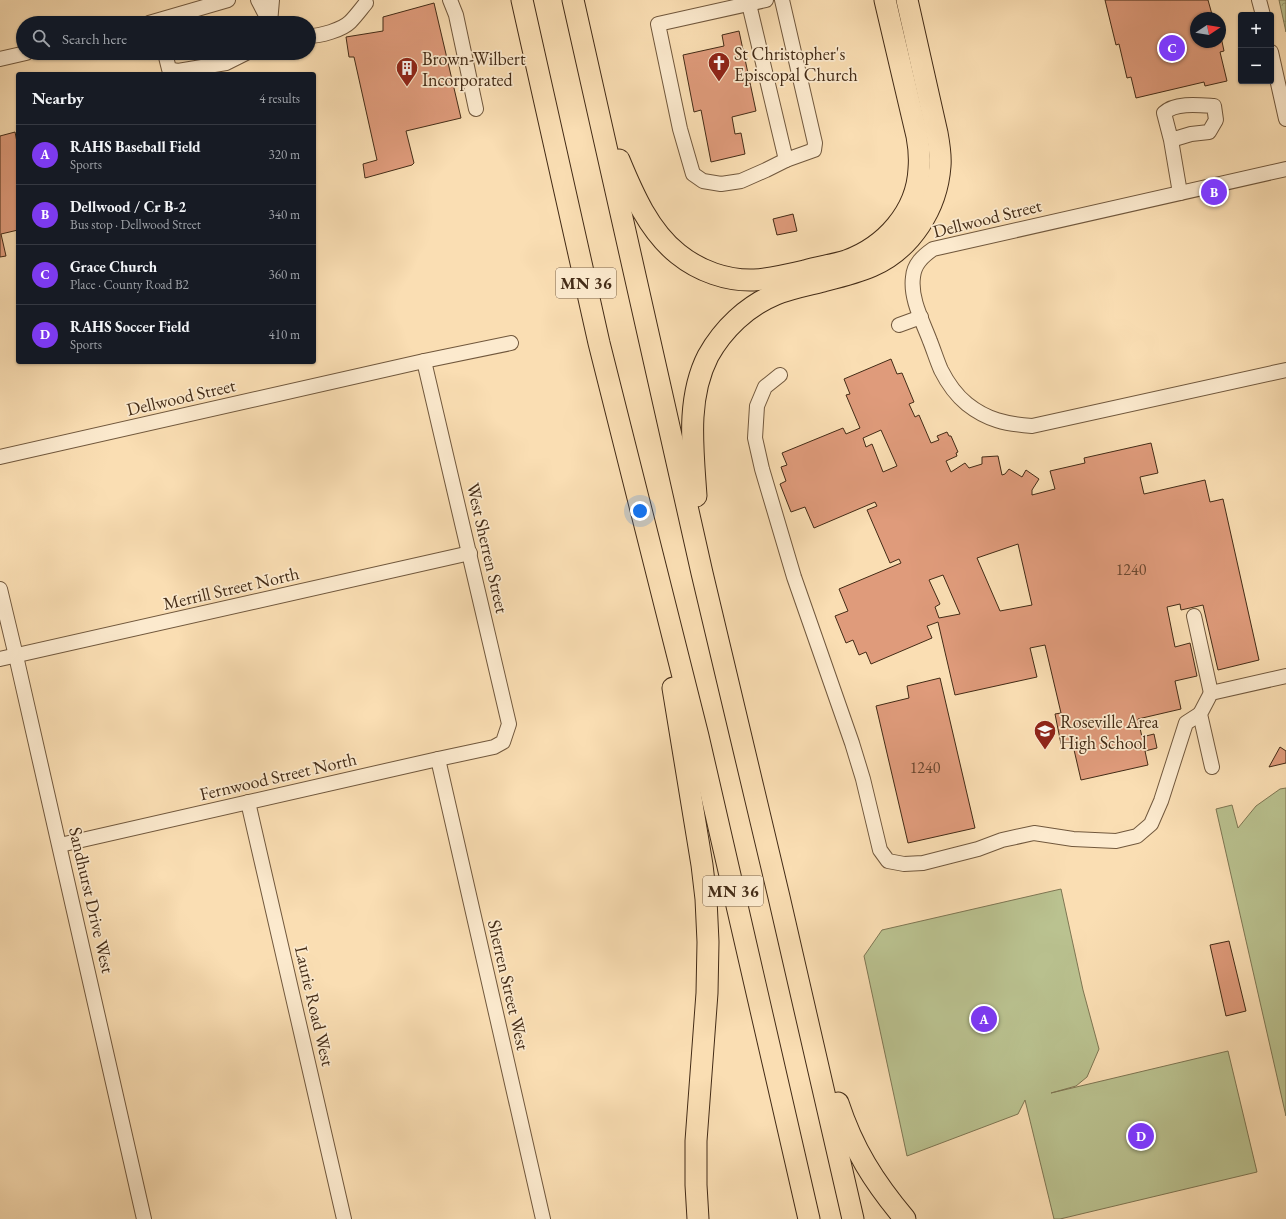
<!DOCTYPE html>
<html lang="en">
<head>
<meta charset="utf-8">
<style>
	body { margin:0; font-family:"EB Garamond",serif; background:#242831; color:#f1f3f6 }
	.controls { position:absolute; right:12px; top:12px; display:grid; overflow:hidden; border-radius:4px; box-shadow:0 1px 3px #0004 }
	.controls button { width:36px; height:36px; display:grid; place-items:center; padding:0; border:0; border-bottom:1px solid #363941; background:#171b24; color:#f1f3f6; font:20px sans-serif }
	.compass { position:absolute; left:1190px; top:12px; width:36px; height:36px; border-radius:50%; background:#171b24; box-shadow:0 1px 3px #0004; rotate:78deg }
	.you { position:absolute; left:640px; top:511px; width:14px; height:14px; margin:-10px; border:3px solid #fff; border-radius:50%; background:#1a73e8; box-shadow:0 0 0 6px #1a73e833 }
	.badge { display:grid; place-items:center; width:26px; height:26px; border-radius:50%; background:#7c3aed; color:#fff; font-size:13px; font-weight:700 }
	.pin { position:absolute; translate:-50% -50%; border:2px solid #fff; box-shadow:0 1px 4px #0006 }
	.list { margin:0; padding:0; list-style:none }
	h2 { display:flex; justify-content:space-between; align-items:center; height:52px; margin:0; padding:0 16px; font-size:17px }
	h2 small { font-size:13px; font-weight:400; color:#9ea1a6 }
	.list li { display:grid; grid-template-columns:26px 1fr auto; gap:12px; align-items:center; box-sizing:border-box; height:60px; padding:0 16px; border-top:1px solid #363941 }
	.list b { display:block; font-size:15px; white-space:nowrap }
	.list p { margin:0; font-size:13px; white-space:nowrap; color:#9ea1a6 }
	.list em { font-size:13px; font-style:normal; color:#9ea1a6 }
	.icon { flex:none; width:22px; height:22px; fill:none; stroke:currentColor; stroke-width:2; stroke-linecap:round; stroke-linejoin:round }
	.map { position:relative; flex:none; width:1286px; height:1219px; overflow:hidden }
	.search { position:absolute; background:#171b24; box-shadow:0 1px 3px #0004; left:16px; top:16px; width:300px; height:44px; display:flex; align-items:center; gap:10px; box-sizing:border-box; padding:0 14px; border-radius:22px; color:#9ea1a6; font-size:15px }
	.panel { position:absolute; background:#171b24; box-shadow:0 1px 3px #0004; left:16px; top:72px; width:300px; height:292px; border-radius:4px }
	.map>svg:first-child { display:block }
</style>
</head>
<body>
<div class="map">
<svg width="1286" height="1219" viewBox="0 0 1286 1219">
	<defs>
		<pattern id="park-crowns" width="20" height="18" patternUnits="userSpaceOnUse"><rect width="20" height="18" fill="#bac290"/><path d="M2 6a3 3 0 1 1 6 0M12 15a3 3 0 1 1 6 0" fill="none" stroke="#999e75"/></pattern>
	</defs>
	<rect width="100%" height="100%" fill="#fadeb3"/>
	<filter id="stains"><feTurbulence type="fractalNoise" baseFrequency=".005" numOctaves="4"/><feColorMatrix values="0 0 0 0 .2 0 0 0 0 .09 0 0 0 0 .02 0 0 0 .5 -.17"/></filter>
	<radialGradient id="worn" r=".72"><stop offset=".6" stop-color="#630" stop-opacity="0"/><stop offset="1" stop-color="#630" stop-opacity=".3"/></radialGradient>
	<g fill="#bac290" stroke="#7e7653">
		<polygon points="1286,788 1286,1116 1216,809 1232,805 1238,828 1256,806 1280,789"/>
		<polygon points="1061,889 1083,990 1099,1049 1087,1077 1076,1086 1051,1093 1228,1051 1257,1172 1060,1219 1054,1219 1025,1100 1018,1114 907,1156 864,956 882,930"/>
	</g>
	<polygon fill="url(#park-crowns)" stroke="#7e7653" points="1279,0 1286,0 1286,32"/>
	<g fill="#df9b7b" stroke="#432b16" fill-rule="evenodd">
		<polygon points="1105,0 1208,0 1213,18 1196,18 1196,42 1220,42 1220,32 1224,51 1220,52 1227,81 1205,86 1204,82 1136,98 1131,77 1127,78 1119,44 1116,45"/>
		<polygon points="434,3 461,118 406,131 414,163 412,165 365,178 363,164 377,160 354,57 349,57 346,37 383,31 383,17"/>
		<polygon points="739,31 756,111 732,117 735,134 741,133 745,154 711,162 701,110 694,112 683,55 724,46 722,35"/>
		<polygon points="15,132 18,147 18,230 1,234 6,256 0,257 0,136"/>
		<polygon points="793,214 797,231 777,235 773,219"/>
		<path d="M 891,359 L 897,374 L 902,373 L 914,402 L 909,404 L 915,417 L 919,415 L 931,443 L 939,440 L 937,436 L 947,432 L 949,436 L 951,436 L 958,452 L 956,453 L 957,456 L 946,461 L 951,472 L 965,463 L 969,468 L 982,464 L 982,457 L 998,456 L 1002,475 L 1005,474 L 1009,469 L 1022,477 L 1026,470 L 1039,479 L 1032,490 L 1032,495 L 1055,489 L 1050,471 L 1085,463 L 1084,458 L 1151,443 L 1158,473 L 1140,477 L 1144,494 L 1205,480 L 1210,502 L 1223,499 L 1259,660 L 1218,670 L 1203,605 L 1181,610 L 1180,604 L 1167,607 L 1175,647 L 1190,643 L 1197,676 L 1175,681 L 1181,709 L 1138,719 L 1142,737 L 1154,734 L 1157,748 L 1145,751 L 1148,765 L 1081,780 L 1072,741 L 1061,744 L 1055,714 L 1061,713 L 1045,645 L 1030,648 L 1037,677 L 955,695 L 938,622 L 927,626 L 932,638 L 871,664 L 866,652 L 859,655 L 853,640 L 846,643 L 835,616 L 848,611 L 839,589 L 901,563 L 899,559 L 890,563 L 867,510 L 877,506 L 875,502 L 814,528 L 805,507 L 791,512 L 780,484 L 786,481 L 781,467 L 787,465 L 782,453 L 843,428 L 846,434 L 860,428 L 846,395 L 850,394 L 844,379 ZM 881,430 L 897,466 L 883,472 L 872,444 L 866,447 L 863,438 ZM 1018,544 L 1032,605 L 1000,611 L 977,558 ZM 943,575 L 960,614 L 939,618 L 935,607 L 940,604 L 929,580 Z"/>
		<polygon points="940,678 975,828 908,843 876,706 909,698 907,686"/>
		<polygon points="1280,747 1286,751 1286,763 1269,767"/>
		<polygon points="1229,941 1246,1011 1226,1016 1210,945"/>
	</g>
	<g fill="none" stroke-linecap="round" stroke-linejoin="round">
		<g stroke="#71583d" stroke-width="16">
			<g id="minor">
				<polyline points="258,0 270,23 272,0"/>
				<polyline points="450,0 456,15 476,109"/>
				<polyline points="766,0 658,24 680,129 693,174 703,181 721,184 741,181 766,170 786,160"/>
				<polyline points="1259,0 1263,15"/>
				<polyline points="749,4 786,160 814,150 815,143 782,0"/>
				<polyline points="149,23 228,0"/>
				<path d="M 309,36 C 320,36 342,30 350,22 C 356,16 361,9 366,3"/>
				<polyline points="1271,52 1286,119"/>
				<polyline points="165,53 169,69 178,71 226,63 246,53"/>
				<polyline points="0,59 26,53"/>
				<path d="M 1171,140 L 1191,134 L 1209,132 L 1216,120 L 1214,106 C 1200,105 1175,102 1164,113 L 1171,140 L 1180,193"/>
				<path d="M 1286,169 L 933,249 C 923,256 914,264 913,277 C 910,299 923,322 930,341 C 934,351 937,361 941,370 C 947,382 956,395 967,404 C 987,420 1006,424 1032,426 L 1286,370"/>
				<polyline points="899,325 921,317"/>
				<polyline points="780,375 765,387 757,406 755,438 762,469 794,577 852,743 863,779 880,850 888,861 904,864 923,863 978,849 1002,840 1034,833 1073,839 1116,841 1137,836 1151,824 1161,801 1186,723 1200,714"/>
				<polyline points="0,457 424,361 511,343"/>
				<polyline points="0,589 16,656 144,1219"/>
				<polyline points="1194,616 1211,693"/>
				<polyline points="0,659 470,553"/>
				<polyline points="438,759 543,1219"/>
				<polyline points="1212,767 1200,714 1211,693 1286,676"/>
				<polyline points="248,802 344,1219"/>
				<polyline points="60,845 438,759 494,747 503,742 509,724 424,361"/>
			</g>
		</g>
		<g stroke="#432b16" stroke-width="23">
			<g id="highway">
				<polyline points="522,0 599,343 698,736 809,1219"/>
				<polyline points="573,0 702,573 779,897 853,1219"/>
				<path d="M 619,160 C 633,194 649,231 678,254 C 699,271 727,281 754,280 C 771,279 788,275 805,271 C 818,267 833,265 846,261 C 885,247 917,212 919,169 C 920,158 919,147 917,136 L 885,0"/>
				<path d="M 696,496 C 693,450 686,399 708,356 C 723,329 747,306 776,294 C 791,288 807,285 823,281 C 839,277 856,273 872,266 C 911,249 937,208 940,166 C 941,155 939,144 937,133 L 907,0"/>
				<polyline points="673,688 702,865 706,899 708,942 707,993 696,1141 696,1185 698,1219"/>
				<path d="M 838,1103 C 853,1149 874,1182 905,1219"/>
			</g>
		</g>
		<use href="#minor" stroke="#fceace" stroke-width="14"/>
		<use href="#highway" stroke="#fadeb3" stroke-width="21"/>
	</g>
	<defs>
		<g id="church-pin" transform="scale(1.15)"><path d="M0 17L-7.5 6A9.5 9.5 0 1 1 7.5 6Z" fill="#8f2418" stroke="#fceace"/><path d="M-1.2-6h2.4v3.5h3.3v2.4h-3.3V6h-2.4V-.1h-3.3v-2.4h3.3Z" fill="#fff"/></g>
		<g id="building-pin" transform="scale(1.15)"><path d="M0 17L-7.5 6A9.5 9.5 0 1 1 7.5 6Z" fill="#8f2418" stroke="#fceace"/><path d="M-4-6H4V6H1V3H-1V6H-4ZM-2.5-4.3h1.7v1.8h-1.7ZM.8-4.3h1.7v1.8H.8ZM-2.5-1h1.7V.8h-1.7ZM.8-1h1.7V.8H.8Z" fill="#fff"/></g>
		<g id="school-pin" transform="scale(1.15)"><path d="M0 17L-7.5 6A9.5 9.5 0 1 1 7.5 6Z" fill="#8f2418" stroke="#fceace"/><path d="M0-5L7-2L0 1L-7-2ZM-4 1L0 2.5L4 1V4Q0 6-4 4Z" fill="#fff"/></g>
	</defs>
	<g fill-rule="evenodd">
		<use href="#church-pin" x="719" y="63"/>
		<use href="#building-pin" x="407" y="68"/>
		<use href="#school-pin" x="1045" y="731"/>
	</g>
	<g text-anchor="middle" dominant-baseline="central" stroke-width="3.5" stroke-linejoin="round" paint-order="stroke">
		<g font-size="16" fill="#6a472f">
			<text x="1131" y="569">1240</text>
			<text x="925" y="767">1240</text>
		</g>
		<g fill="#fceace" stroke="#7a644d" stroke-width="1">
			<rect x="556" y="268" width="60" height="30" rx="3"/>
			<rect x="703" y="876" width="60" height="30" rx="3"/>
		</g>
		<g font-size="17" font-weight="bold" fill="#432b16">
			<text x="586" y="283">MN 36</text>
			<text x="733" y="891">MN 36</text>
		</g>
		<g font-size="18" fill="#432b16" stroke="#fceace" text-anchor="start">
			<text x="734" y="53">St Christopher's<tspan x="734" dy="21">Episcopal Church</tspan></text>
			<text x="422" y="58">Brown-Wilbert<tspan x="422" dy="21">Incorporated</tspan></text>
			<text x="1060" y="721">Roseville Area<tspan x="1060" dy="21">High School</tspan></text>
		</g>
		<g font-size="18" fill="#432b16" stroke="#fceace">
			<text transform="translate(987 218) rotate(-14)">Dellwood Street</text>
			<text transform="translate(181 397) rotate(-13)">Dellwood Street</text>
			<text transform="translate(488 548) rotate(77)">West Sherren Street</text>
			<text transform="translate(231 588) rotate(-13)">Merrill Street North</text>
			<text transform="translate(278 776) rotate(-13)">Fernwood Street North</text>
			<text transform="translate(92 900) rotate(77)">Sandhurst Drive West</text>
			<text transform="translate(509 985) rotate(77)">Sherren Street West</text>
			<text transform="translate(315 1006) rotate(77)">Laurie Road West</text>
		</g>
	</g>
	<rect width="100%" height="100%" filter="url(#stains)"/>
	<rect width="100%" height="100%" fill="url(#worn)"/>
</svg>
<div class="controls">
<button>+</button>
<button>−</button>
</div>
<svg class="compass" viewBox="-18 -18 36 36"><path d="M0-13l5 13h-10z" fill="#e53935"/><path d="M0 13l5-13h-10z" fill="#9ea1a6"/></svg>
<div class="you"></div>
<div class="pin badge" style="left:984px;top:1019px">A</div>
<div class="pin badge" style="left:1214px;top:192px">B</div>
<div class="pin badge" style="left:1172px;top:48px">C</div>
<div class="pin badge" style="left:1141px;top:1136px">D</div>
<div class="search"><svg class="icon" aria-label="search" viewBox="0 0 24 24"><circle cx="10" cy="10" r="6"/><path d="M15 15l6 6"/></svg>Search here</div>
<section class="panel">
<h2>Nearby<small>4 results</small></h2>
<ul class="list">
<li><span class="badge">A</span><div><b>RAHS Baseball Field</b><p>Sports</p></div><em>320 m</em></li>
<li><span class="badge">B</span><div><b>Dellwood / Cr B-2</b><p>Bus stop · Dellwood Street</p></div><em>340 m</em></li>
<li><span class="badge">C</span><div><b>Grace Church</b><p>Place · County Road B2</p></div><em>360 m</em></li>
<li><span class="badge">D</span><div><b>RAHS Soccer Field</b><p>Sports</p></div><em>410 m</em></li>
</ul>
</section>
</div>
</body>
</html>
